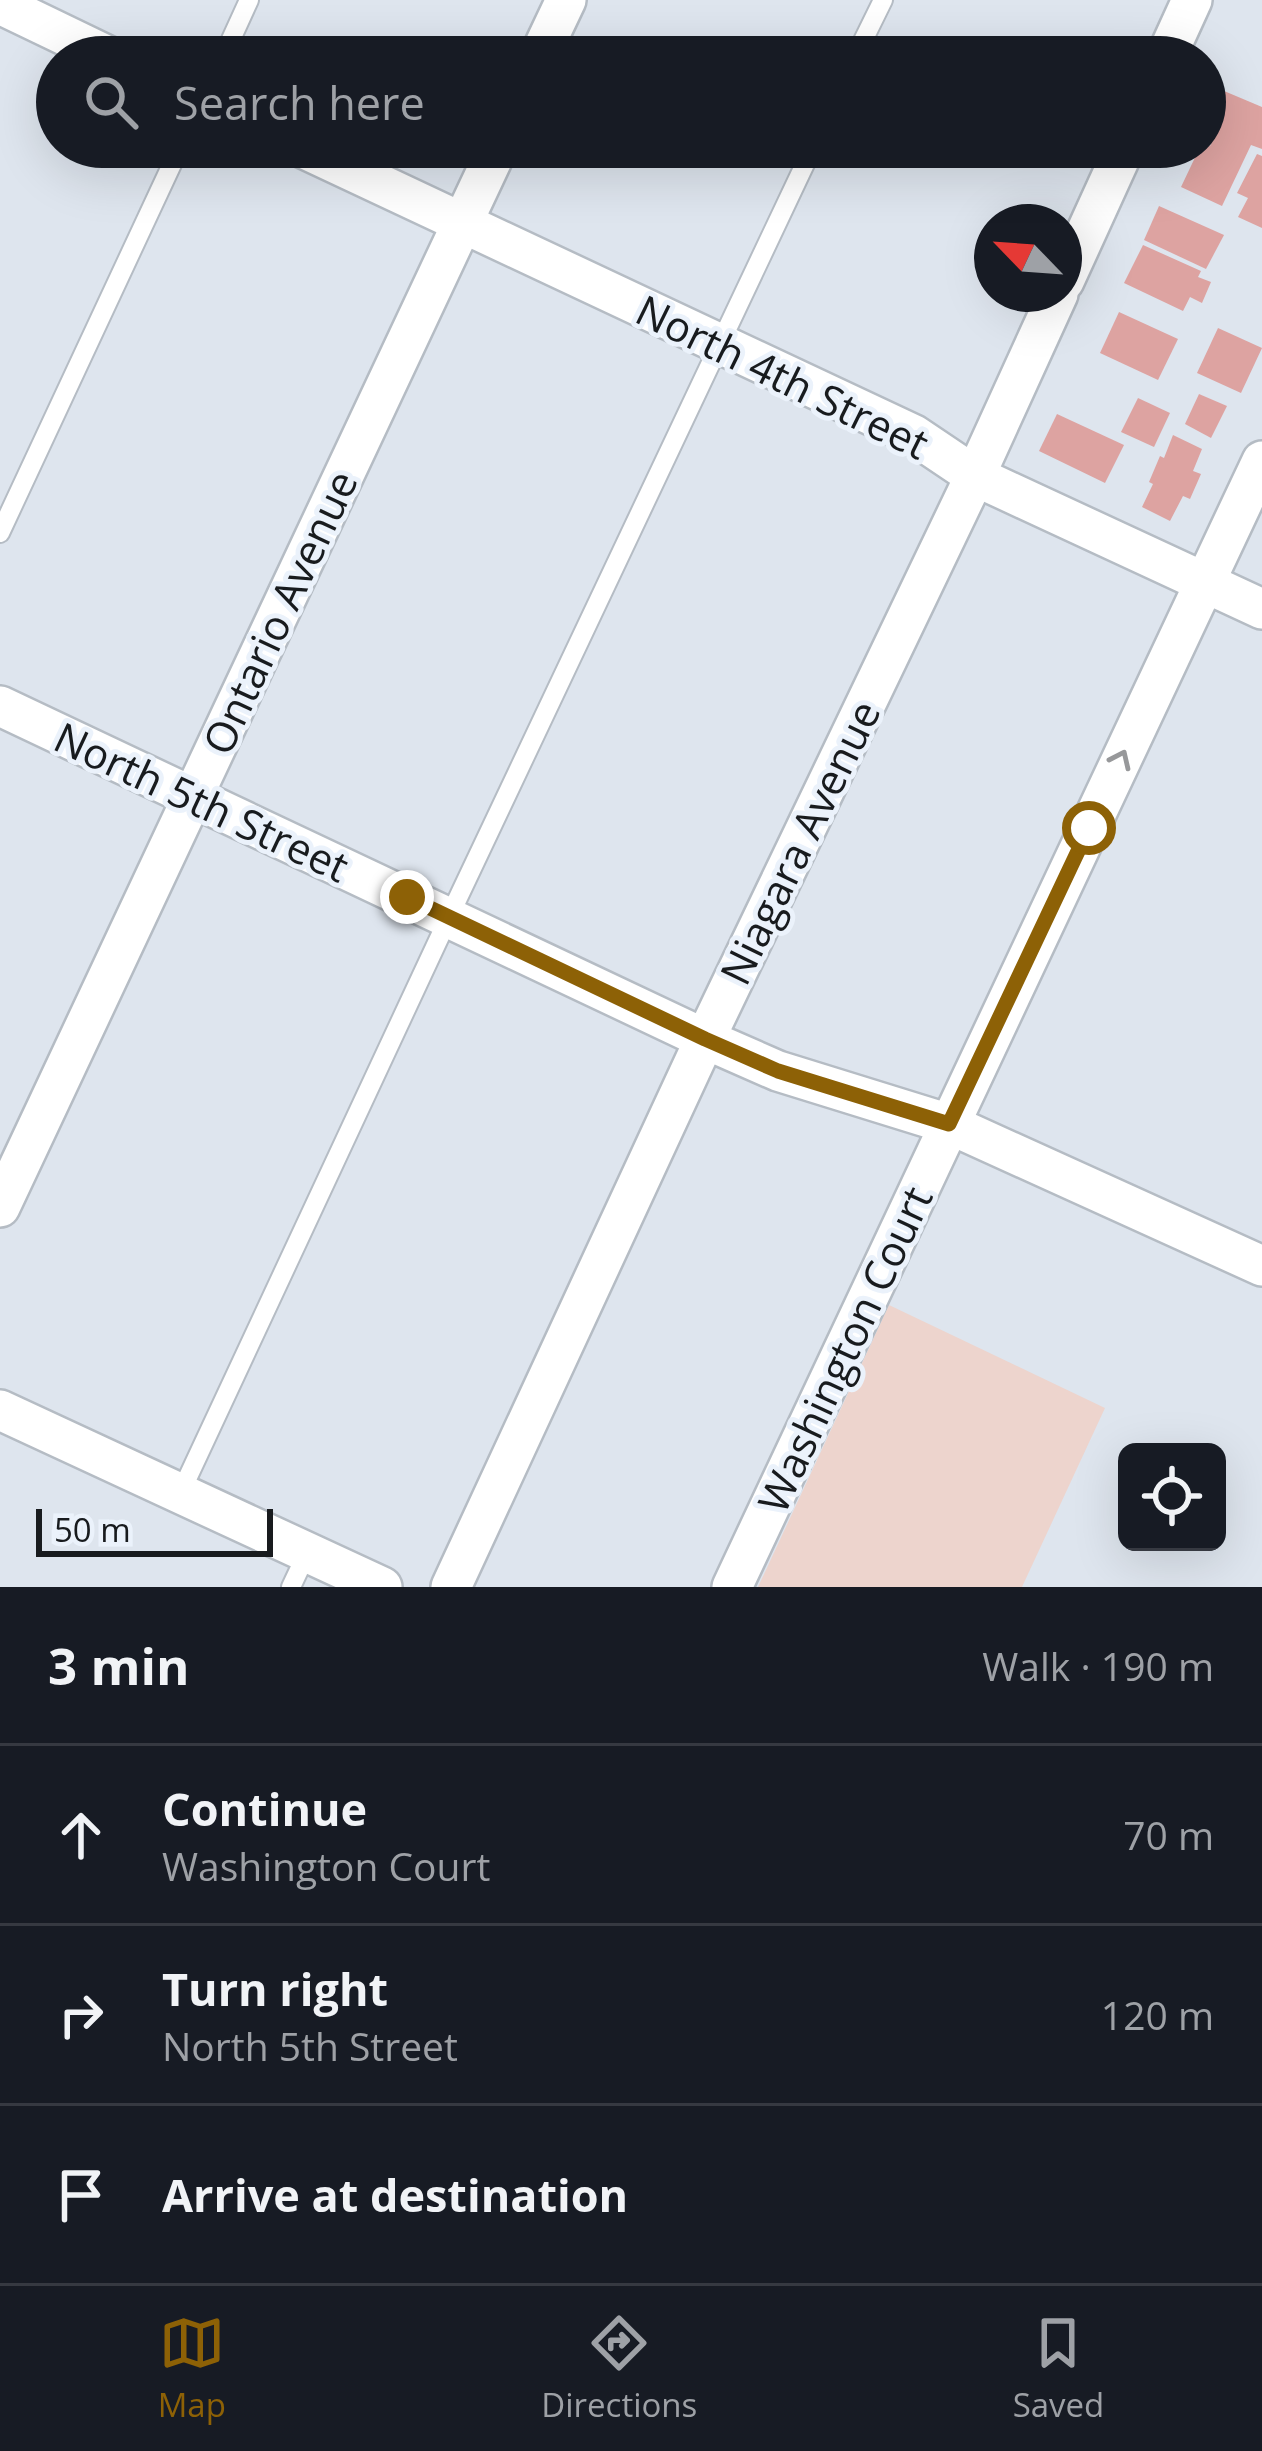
<!DOCTYPE html>
<html lang="en">
<head>
<meta charset="utf-8">
<style>
	body { margin:0; font-family:"Open Sans",sans-serif; background:#20242c; color:#f1f3f6 }
	.controls { position:absolute; right:36px; bottom:36px; display:grid; overflow:hidden; border-radius:18px; box-shadow:0 12px 48px #0002 }
	.controls button { width:108px; height:108px; display:grid; place-items:center; padding:0; border:0; border-bottom:3px solid #363941; background:#171b24; color:#f1f3f6; font:60px sans-serif }
	.compass { position:absolute; left:974px; top:204px; width:108px; height:108px; border-radius:50%; background:#171b24; box-shadow:0 12px 48px #0002; rotate:295deg }
	.scale { position:absolute; left:36px; bottom:30px; width:237px; box-sizing:border-box; padding-left:12px; border:6px solid #181b1e; border-top:0; font-size:33px; line-height:42px; white-space:nowrap; color:#181b1e; -webkit-text-stroke:9px #ebf2fb; paint-order:stroke }
	.stop { position:absolute; width:36px; height:36px; margin:-27px; border:9px solid #8d6106; border-radius:50%; background:#fff }
	.stop.end { background:#8d6106; border-color:#fff; box-shadow:0 3px 12px #0008 }
	.list { margin:0; padding:0; list-style:none }
	h2 { display:flex; justify-content:space-between; align-items:center; height:156px; margin:0; padding:0 48px; font-size:51px }
	h2 small { font-size:39px; font-weight:400; color:#9ea1a6 }
	.list li { display:grid; grid-template-columns:78px 1fr auto; gap:36px; align-items:center; box-sizing:border-box; height:180px; padding:0 48px; border-top:3px solid #363941 }
	.list b { display:block; font-size:45px; white-space:nowrap }
	.list p { margin:0; font-size:39px; white-space:nowrap; color:#9ea1a6 }
	.list em { font-size:39px; font-style:normal; color:#9ea1a6 }
	.icon { flex:none; width:66px; height:66px; fill:none; stroke:currentColor; stroke-width:2; stroke-linecap:round; stroke-linejoin:round }
	.map { position:relative; flex:none; width:1262px; height:1587px; overflow:hidden }
	.search { position:absolute; background:#171b24; box-shadow:0 12px 48px #0002; left:36px; right:36px; top:36px; height:132px; display:flex; align-items:center; gap:30px; box-sizing:border-box; padding:0 42px; border-radius:66px; color:#9ea1a6; font-size:45px }
	.sheet { height:696px; background:#171b24 }
	nav { display:flex; justify-content:space-around; align-items:center; box-sizing:border-box; height:168px; border-top:3px solid #363941; background:#171b24; font-size:33px; color:#9ea1a6 }
	nav a { display:grid; justify-items:center; gap:6px }
	nav .on { color:#8d6106 }
	.map>svg:first-child { display:block }
</style>
</head>
<body>
<div class="map">
<svg width="1262" height="1587" viewBox="0 0 1262 1587">
	<rect width="100%" height="100%" fill="#dee5ee"/>
	<polygon fill="#edd4cd" points="889,1305 1105,1408 1022,1587 758,1587"/>
	<g fill="#dda3a1">
		<polygon points="1217,88 1262,107 1262,149 1251,145 1222,206 1181,187 1200,147 1205,147 1205,144 1210,146 1218,129 1205,123 1205,113"/>
		<polygon points="1257,154 1262,156 1262,228 1238,217 1248,198 1237,193"/>
		<polygon points="1159,206 1224,235 1206,269 1144,240"/>
		<polygon points="1143,245 1201,271 1198,277 1211,282 1202,303 1190,297 1183,311 1124,283"/>
		<polygon points="1119,312 1178,339 1158,380 1100,353"/>
		<polygon points="1218,328 1262,348 1241,393 1197,373"/>
		<polygon points="1199,394 1227,406 1211,438 1185,424"/>
		<polygon points="1138,398 1170,413 1154,447 1121,432"/>
		<polygon points="1057,414 1124,445 1105,483 1039,451"/>
		<polygon points="1173,435 1202,449 1193,471 1201,474 1190,499 1183,496 1170,521 1142,507 1153,484 1149,482 1160,456 1164,458"/>
	</g>
	<g fill="none" stroke-linecap="round" stroke-linejoin="round">
		<g stroke="#b5bcc4" stroke-width="22">
			<g id="service">
				<polyline points="223,57 249,0"/>
				<polyline points="855,57 883,0"/>
				<polyline points="0,533 180,147"/>
				<polyline points="180,1494 449,917 813,147"/>
				<polyline points="291,1587 307,1553"/>
			</g>
		</g>
		<g stroke="#b5bcc4" stroke-width="44">
			<g id="minor">
				<polyline points="0,4 110,57"/>
				<polyline points="539,57 566,0"/>
				<polyline points="1166,57 1192,0"/>
				<polyline points="301,147 914,435 975,476 1262,609"/>
				<polyline points="1064,281 1125,147"/>
				<polyline points="0,706 705,1039 778,1071 949,1124 1262,1266"/>
				<polyline points="0,1207 498,147"/>
				<polyline points="0,1410 382,1587"/>
				<polyline points="451,1587 705,1039 975,476 1058,294"/>
				<polyline points="732,1587 1262,461"/>
			</g>
		</g>
		<use href="#service" stroke="#fff" stroke-width="18"/>
		<use href="#minor" stroke="#fff" stroke-width="39"/>
	</g>
	<defs><path id="oneway-chevron" d="M-2-3.5L2.5 0L-2 3.5" fill="none" stroke-width="1.6" stroke-linecap="round" stroke-linejoin="round" transform="scale(3)"/></defs>
	<use stroke="#97989a" href="#oneway-chevron" transform="translate(1121 759) rotate(-65)"/>
	<g fill="none" stroke-linecap="round" stroke-linejoin="round">
		<polyline stroke="#8d6106" stroke-width="15" points="407,897 705,1039 778,1071 949,1124 1089,828"/>
	</g>
	<g text-anchor="middle" dominant-baseline="central" stroke-width="10" stroke-linejoin="round" paint-order="stroke">
		<g font-size="42" fill="#181b1e" stroke="#ebf2fb">
			<text transform="translate(783 376) rotate(26)">North 4th Street</text>
			<text transform="translate(279 612) rotate(-65)">Ontario Avenue</text>
			<text transform="translate(202 801) rotate(25)">North 5th Street</text>
			<text transform="translate(799 842) rotate(-64)">Niagara Avenue</text>
			<text transform="translate(844 1349) rotate(-65)">Washington Court</text>
		</g>
	</g>
</svg>
<div class="controls">
<button><svg class="icon" aria-label="locate" viewBox="0 0 24 24"><circle cx="12" cy="12" r="6"/><path d="M12 2v4M12 18v4M2 12h4M18 12h4"/></svg></button>
</div>
<svg class="compass" viewBox="-18 -18 36 36"><path d="M0-13l5 13h-10z" fill="#e53935"/><path d="M0 13l5-13h-10z" fill="#9ea1a6"/></svg>
<div class="scale">50 m</div>
<div class="stop" style="left:1089px;top:828px"></div>
<div class="stop end" style="left:407px;top:897px"></div>
<div class="search"><svg class="icon" aria-label="search" viewBox="0 0 24 24"><circle cx="10" cy="10" r="6"/><path d="M15 15l6 6"/></svg>Search here</div>
</div>
<section class="sheet">
<h2>3 min<small>Walk · 190 m</small></h2>
<ul class="list">
<li><svg class="icon" aria-label="ahead" viewBox="0 0 24 24"><path d="M12 20V5M6 11l6-6 6 6"/></svg><div><b>Continue</b><p>Washington Court</p></div><em>70 m</em></li>
<li><svg class="icon" aria-label="right" viewBox="0 0 24 24"><path d="M7 20v-9h11M14 6l5 5-5 5"/></svg><div><b>Turn right</b><p>North 5th Street</p></div><em>120 m</em></li>
<li><svg class="icon" aria-label="arrive" viewBox="0 0 24 24"><path d="M6 21V4h12l-3 4 3 4H6"/></svg><div><b>Arrive at destination</b></div></li>
</ul>
</section>
<nav>
<a class="on"><svg class="icon" aria-label="map" viewBox="0 0 24 24"><path d="M3 6l6-2 6 2 6-2v14l-6 2-6-2-6 2zM9 4v14M15 6v14"/></svg>Map</a>
<a><svg class="icon" aria-label="directions" viewBox="0 0 24 24"><path d="M12 3l9 9-9 9-9-9zM9 14v-3h6M13 9l2 2-2 2"/></svg>Directions</a>
<a><svg class="icon" aria-label="saved" viewBox="0 0 24 24"><path d="M7 4h10v16l-5-4-5 4z"/></svg>Saved</a>
</nav>
</body>
</html>
